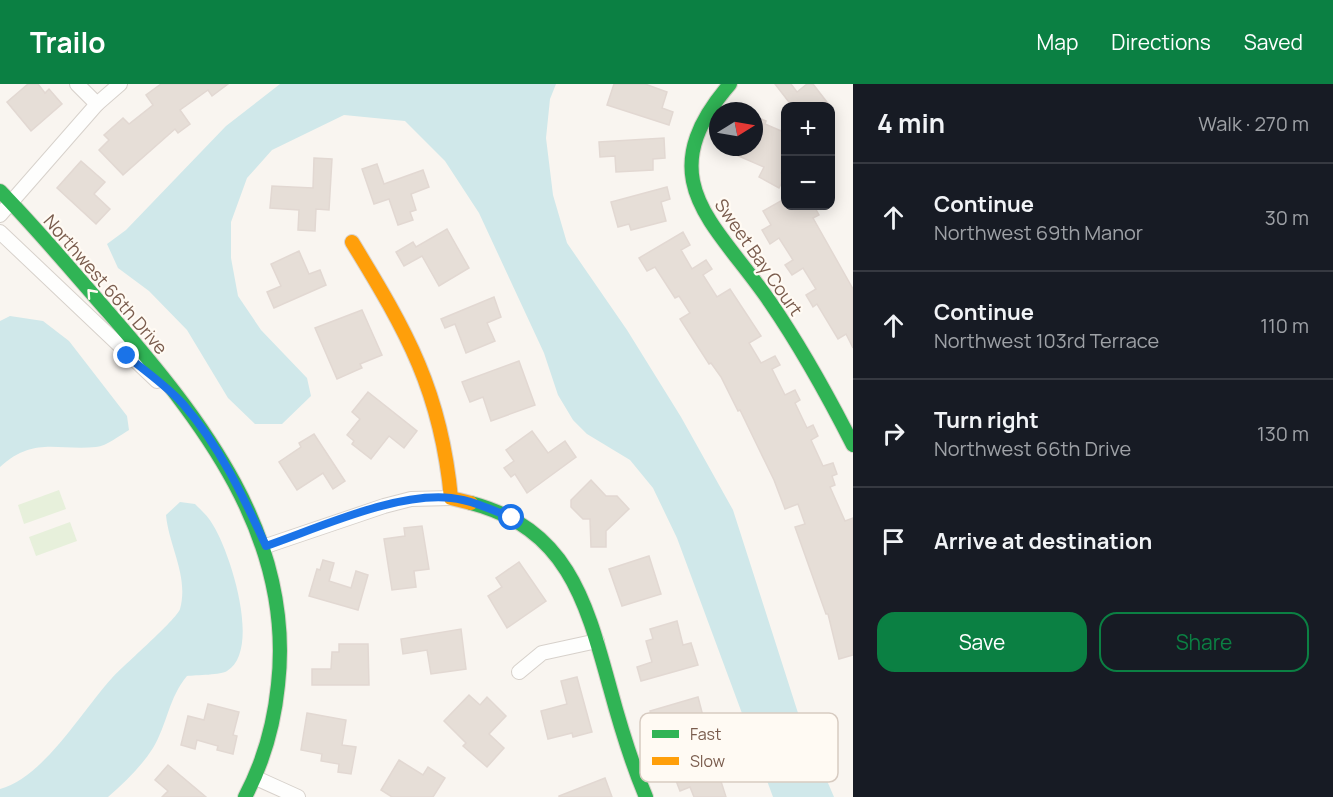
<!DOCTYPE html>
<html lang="en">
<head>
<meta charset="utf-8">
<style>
	body { margin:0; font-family:Manrope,sans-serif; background:#242831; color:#f1f3f6 }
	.controls { position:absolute; right:18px; top:18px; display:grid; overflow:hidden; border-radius:12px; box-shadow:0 3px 15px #0003 }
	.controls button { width:54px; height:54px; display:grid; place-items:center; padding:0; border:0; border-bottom:2px solid #363941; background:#171b24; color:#f1f3f6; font:30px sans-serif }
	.compass { position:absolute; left:709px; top:18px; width:54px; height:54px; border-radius:50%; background:#171b24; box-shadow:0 3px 15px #0003; rotate:79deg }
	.stop { position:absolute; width:18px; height:18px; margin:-14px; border:4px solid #1a73e8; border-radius:50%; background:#fff }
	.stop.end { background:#1a73e8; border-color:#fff; box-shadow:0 2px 6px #0008 }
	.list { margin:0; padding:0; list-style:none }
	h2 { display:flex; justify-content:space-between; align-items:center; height:78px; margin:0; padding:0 24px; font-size:26px }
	h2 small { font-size:20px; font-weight:400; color:#9ea1a6 }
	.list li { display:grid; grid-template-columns:39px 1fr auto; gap:18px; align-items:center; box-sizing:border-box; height:108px; padding:0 24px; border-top:2px solid #363941 }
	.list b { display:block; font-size:22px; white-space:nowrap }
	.list p { margin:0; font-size:20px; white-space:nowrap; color:#9ea1a6 }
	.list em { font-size:20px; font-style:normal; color:#9ea1a6 }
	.actions { display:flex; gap:12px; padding:18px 24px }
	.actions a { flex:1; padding:14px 0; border:2px solid #0b8043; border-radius:18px; text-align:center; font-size:21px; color:#0b8043 }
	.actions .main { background:#0b8043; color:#fff }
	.icon { flex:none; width:33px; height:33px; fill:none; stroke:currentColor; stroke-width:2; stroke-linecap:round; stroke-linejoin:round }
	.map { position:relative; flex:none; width:853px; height:713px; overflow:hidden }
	header { display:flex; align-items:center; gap:36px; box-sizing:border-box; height:84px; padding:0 30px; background:#0b8043; color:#fff }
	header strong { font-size:28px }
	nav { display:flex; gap:33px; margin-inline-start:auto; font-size:21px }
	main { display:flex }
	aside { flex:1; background:#171b24 }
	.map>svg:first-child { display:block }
</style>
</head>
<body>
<header>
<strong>Trailo</strong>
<nav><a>Map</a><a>Directions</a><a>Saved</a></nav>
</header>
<main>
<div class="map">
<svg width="853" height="713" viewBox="0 0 853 713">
	<rect width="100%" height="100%" fill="#f9f5f0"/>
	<g fill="#e7f0db">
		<polygon points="59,406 66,425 24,440 18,421"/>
		<polygon points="70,438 77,457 36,472 29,453"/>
	</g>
	<g fill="#d0e8ea">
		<polygon points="280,0 556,0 550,15 546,54 553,111 567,159 627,246 681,333 733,426 798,629 834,713 773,713 677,454 653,404 630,376 587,350 573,336 558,311 544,269 479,129 445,77 405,37 344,31 272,66 247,94 231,138 231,174 238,212 261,246 307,294 311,312 282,340 255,340 228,314 187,246 149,207 118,184 107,160 126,146 226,42"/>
		<path d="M 10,232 L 43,237 L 69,257 L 127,332 L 129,346 C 120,351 107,362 96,363 C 57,367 34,352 0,383 L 0,237 Z"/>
		<path d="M 180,418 L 195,420 C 201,426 209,433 213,441 C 230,468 262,566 227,587 C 222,591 196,591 187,592 C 169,613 167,641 153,664 C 141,683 124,699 108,713 L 0,713 L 0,705 C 43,694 82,627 112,594 C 124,581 176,536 180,525 C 189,492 169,463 166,431 Z"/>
	</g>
	<g fill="#e6ded7" stroke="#e2d8d2" stroke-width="1.5">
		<polygon points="28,0 38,0 45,9 49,5 62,20 31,47 7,18"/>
		<polygon points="161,0 228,0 212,12 208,6 180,26 190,40 178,49 175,45 123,91 99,66 109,56 104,51 123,34 129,40 153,21 146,11"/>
		<polygon points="614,0 645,0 667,8 662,24 673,28 669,41 607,21"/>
		<polygon points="775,0 791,0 797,8 807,0 813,0 830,22 792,22"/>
		<polygon points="754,32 766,37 765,40 786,49 786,78 781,89 785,92 779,104 759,93 764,83 718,63 754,63"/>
		<polygon points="664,54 665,74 653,75 653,86 616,88 615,72 600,73 599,58"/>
		<polygon points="314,74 332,75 329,126 316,125 315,147 298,146 299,126 270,124 272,102 313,104"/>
		<polygon points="81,77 105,98 94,110 110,125 96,140 57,104"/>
		<polygon points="377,80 384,100 423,86 429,103 411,110 416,126 410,128 413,136 398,141 389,115 374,120 362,85"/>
		<polygon points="667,103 670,115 661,118 666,137 631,146 629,140 618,143 611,118"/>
		<polygon points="786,114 786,122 814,122 819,131 813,134 853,205 853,264 846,250 838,255 817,220 813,223 806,211 816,205 803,184 792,191 785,181 793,176 779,154 770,160 762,146 771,141 763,127"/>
		<polygon points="447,145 469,184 439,202 422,172 404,182 396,168 413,158 416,163"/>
		<polygon points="683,148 690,161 681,166 692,185 706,176 712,185 703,191 717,213 730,205 761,252 749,259 761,279 775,272 780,281 772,285 785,311 795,306 800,316 795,319 807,344 813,341 818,352 811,356 823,382 833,379 837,390 832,392 835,401 830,403 845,437 853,434 853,571 839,575 828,530 826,530 795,443 805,440 798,420 785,425 774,396 740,326 738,327 721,293 711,279 709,280 680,235 690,229 679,212 675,214 655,183 647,187 639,174"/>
		<polygon points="299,167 309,190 320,186 326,201 274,224 267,208 281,202 271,180"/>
		<polygon points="494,213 501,233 487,239 495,257 466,269 455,240 445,244 441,235"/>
		<polygon points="362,226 382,271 360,280 362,284 337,295 315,244"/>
		<polygon points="519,277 535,321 491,337 483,313 470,318 462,298"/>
		<polygon points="368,308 417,347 404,364 389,352 371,375 352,360 354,357 347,351 360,335 352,328"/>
		<polygon points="532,347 548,369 565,357 576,373 527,409 515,390 511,393 504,384 514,377 506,366"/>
		<polygon points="314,350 345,397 333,405 323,389 297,406 279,378 301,363 299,359"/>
		<polygon points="591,396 606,412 617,412 629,425 606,447 606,463 591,463 590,435 583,435 571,423 571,416"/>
		<polygon points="422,442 429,485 414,487 416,503 392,506 384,455 405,452 404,444"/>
		<polygon points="649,472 661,510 622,522 609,485"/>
		<polygon points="323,476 334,479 329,497 351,504 356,487 368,491 358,526 309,512 317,485 320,486"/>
		<polygon points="519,478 546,517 507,544 488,512 502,503 496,494"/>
		<polygon points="677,537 683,561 691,559 698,581 641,597 637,583 652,578 646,557 653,555 650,545"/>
		<polygon points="461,545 466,585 431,590 427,566 403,570 401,555"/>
		<polygon points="339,560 368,560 369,601 312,601 312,585 331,585 332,568 339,568"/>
		<polygon points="577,593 592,648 573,653 572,649 548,655 541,627 567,620 561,597"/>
		<polygon points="469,611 480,621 487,613 506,632 489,650 504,664 487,683 463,662 466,659 444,637"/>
		<polygon points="698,613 703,632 690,636 695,653 672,660 665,637 654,641 650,627"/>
		<polygon points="208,620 239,628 233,651 237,652 233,670 217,666 218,662 197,656 195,665 181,661 188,632 204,636"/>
		<polygon points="307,629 346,636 342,661 356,663 351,690 338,688 339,680 321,677 322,670 301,666"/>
		<polygon points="399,676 423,691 428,683 445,694 433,713 392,713 381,706"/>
		<polygon points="168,681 206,713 162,713 168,707 155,696"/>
		<polygon points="708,683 711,690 718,688 726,713 694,713 690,703 680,707 675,694"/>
		<polygon points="605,694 612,713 559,713 559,712"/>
	</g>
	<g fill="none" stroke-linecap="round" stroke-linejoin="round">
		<g stroke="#d7d1cb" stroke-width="16">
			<g id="street">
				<polyline points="77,0 97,20"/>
				<polyline points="0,131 97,20 120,0"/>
				<polyline points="0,148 157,297"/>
				<polyline points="266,462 384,422 411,415 451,414"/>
				<polyline points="519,588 542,569 597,557"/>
				<polyline points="256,694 298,713"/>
			</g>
		</g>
		<g stroke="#d9d2cb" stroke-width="16">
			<g id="fast">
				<path d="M 730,0 C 647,96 716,139 770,218 C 801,263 828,312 853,361"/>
				<path d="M 0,107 C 38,146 73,188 109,229 C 201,335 295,452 278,601 C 274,641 264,677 245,713"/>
				<path d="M 471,419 C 568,445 586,517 610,604 C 620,641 631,678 646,713"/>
			</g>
		</g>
		<g stroke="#d9d2cb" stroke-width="16">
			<path id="slow" d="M 352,158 C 407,248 441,307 451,414 L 471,419"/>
		</g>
		<use href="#street" stroke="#fefefd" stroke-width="14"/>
		<use href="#fast" stroke="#30b455" stroke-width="14"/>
		<use href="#slow" stroke="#ff9f0a" stroke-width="14"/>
	</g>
	<defs><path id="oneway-chevron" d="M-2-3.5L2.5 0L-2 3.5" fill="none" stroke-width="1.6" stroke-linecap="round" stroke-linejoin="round" transform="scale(1.5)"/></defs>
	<use stroke="#fffaf3" href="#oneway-chevron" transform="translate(91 209) rotate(-132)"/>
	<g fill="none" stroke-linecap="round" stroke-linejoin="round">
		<path stroke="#1a73e8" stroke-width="8" d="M 127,272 C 145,287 167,302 183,320 C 219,361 243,412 266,462 C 318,444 396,408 451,414 C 471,416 493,426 512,434"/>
	</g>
	<g text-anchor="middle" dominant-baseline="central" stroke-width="4.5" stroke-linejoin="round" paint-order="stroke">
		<g font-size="18" fill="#7a5c4d" stroke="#fffaf3">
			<text transform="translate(759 173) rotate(55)">Sweet Bay Court</text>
			<text transform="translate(106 200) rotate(49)">Northwest 66th Drive</text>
		</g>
	</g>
	<rect x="640" y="629" width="198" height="69" rx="9" fill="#fffaf3" stroke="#d7cbc1" stroke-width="1.5"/>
	<rect x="652" y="646" width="27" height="8" fill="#30b455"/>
	<rect x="652" y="673" width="27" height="8" fill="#ff9f0a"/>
	<g font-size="16" fill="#7a5c4d">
		<text x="690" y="656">Fast</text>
		<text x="690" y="683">Slow</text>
	</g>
</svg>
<div class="controls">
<button>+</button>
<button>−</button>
</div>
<svg class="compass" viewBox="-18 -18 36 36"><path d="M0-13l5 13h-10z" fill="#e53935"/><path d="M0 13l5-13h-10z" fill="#9ea1a6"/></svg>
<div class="stop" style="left:512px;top:434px"></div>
<div class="stop end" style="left:127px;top:272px"></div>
</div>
<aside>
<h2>4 min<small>Walk · 270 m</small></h2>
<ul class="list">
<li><svg class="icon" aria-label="ahead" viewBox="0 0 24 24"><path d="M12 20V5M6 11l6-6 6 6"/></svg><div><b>Continue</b><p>Northwest 69th Manor</p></div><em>30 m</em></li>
<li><svg class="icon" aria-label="ahead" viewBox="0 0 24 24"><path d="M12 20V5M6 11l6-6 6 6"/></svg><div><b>Continue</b><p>Northwest 103rd Terrace</p></div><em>110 m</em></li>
<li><svg class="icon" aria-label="right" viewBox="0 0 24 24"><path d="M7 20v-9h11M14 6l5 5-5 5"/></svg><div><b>Turn right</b><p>Northwest 66th Drive</p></div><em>130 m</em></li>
<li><svg class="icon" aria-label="arrive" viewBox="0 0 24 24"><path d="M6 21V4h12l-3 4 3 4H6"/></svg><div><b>Arrive at destination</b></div></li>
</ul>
<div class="actions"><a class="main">Save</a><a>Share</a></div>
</aside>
</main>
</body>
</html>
